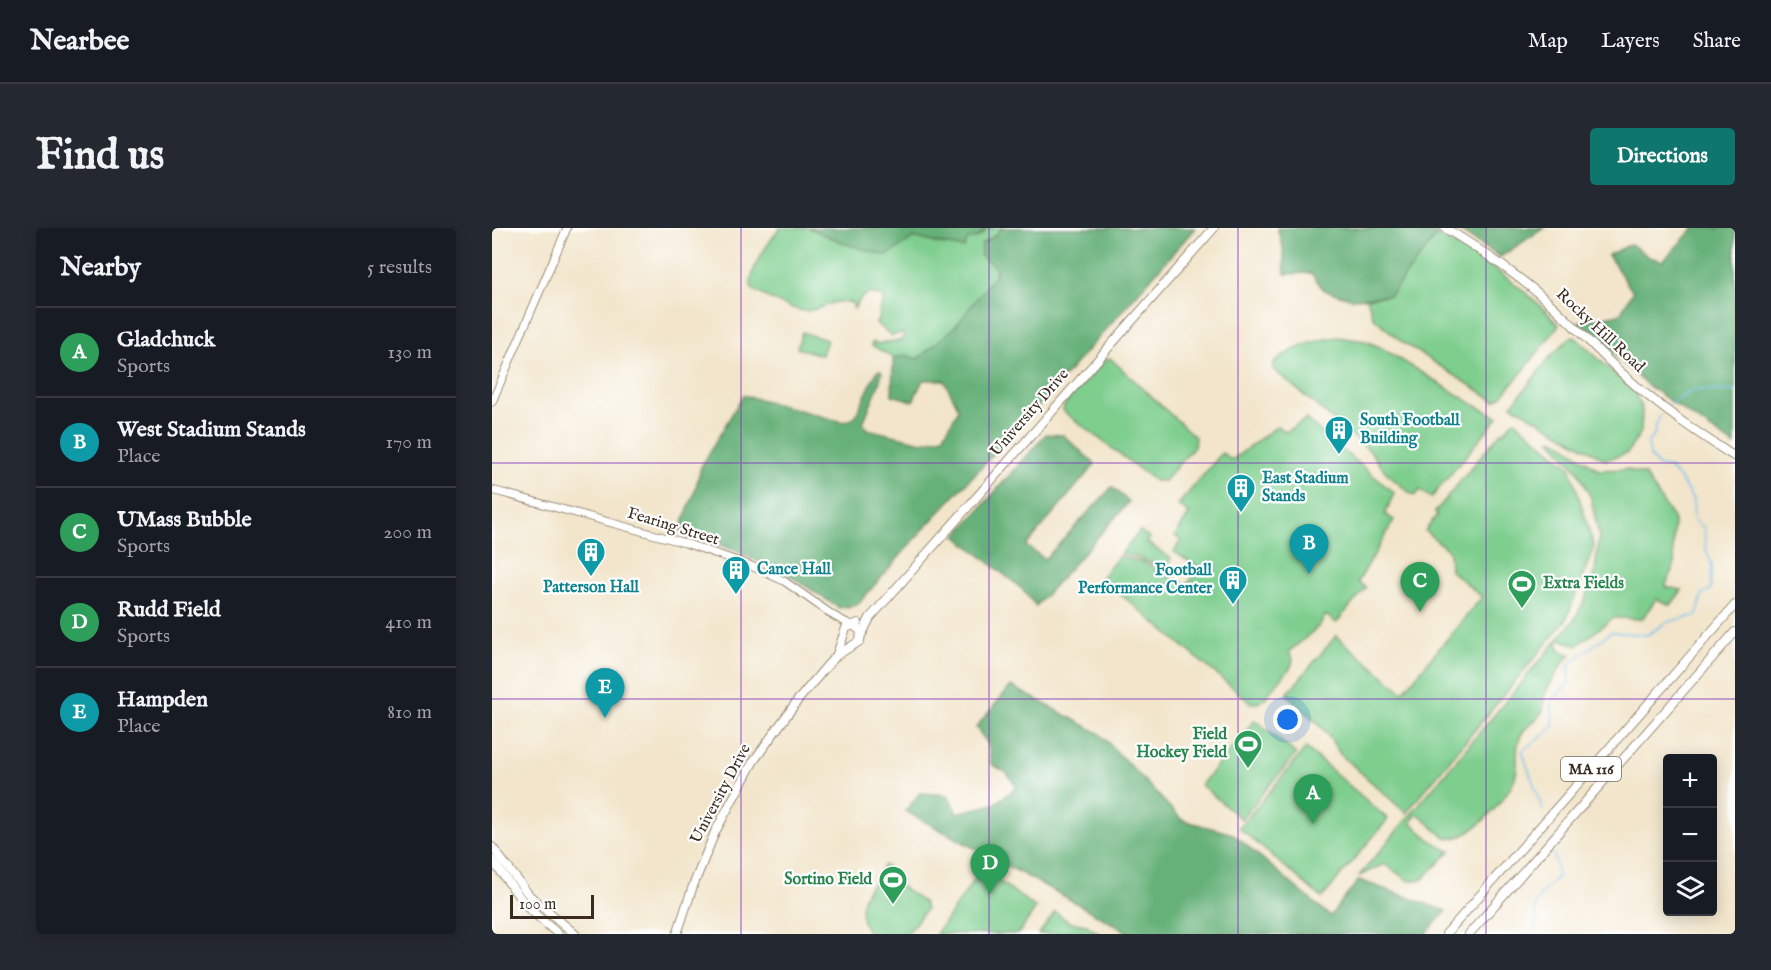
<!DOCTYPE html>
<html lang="en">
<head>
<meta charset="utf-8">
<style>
	body { margin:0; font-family:"IM FELL English",serif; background:#242831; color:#f1f3f6 }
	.controls { position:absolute; right:18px; bottom:18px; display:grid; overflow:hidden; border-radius:6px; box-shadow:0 3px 15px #0003 }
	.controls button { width:54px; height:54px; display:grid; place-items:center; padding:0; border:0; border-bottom:2px solid #363941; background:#171b24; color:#f1f3f6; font:30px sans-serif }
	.scale { position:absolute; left:18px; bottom:15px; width:84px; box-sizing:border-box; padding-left:6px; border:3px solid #3b2a1e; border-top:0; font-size:16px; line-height:21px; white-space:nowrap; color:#3b2a1e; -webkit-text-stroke:4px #fff; paint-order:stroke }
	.you { position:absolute; left:796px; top:492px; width:21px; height:21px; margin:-15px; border:4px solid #fff; border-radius:50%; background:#1a73e8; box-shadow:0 0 0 9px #1a73e833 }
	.badge { display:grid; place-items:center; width:39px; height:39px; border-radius:50%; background:#0f766e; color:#fff; font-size:20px; font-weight:700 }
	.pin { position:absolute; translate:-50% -50px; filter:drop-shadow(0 2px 3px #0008) }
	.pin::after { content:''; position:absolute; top:32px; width:21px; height:18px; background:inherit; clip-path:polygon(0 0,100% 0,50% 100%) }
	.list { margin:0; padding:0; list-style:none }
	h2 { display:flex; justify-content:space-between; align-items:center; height:78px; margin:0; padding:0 24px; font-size:26px }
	h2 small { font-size:20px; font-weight:400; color:#9ea1a6 }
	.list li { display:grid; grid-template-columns:39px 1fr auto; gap:18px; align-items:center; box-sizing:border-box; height:90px; padding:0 24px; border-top:2px solid #363941 }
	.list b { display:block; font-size:22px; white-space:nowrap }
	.list p { margin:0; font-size:20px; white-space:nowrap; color:#9ea1a6 }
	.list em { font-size:20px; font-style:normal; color:#9ea1a6 }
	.icon { flex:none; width:33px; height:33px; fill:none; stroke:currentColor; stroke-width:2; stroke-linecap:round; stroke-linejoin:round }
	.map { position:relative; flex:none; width:1243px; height:706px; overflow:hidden; border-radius:6px }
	header { display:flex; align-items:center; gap:36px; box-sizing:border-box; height:84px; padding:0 30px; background:#171b24; border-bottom:2px solid #363941 }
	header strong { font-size:28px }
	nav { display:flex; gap:33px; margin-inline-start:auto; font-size:21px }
	.intro { display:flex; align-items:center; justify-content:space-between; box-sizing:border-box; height:144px; padding:0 36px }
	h1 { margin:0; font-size:42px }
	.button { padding:15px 27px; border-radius:6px; background:#0f766e; color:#fff; font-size:21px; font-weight:700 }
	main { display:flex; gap:36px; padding:0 36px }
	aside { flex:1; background:#171b24; border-radius:6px; box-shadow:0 3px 15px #0003 }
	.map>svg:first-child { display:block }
</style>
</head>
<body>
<header>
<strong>Nearbee</strong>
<nav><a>Map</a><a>Layers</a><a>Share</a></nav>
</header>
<div class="intro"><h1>Find us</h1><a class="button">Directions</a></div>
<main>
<aside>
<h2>Nearby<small>5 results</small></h2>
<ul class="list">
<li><span class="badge" style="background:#2e9e5b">A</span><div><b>Gladchuck</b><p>Sports</p></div><em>130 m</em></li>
<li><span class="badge" style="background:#0f9aa8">B</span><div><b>West Stadium Stands</b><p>Place</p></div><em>170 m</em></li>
<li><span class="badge" style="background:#2e9e5b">C</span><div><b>UMass Bubble</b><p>Sports</p></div><em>200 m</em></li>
<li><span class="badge" style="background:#2e9e5b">D</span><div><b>Rudd Field</b><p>Sports</p></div><em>410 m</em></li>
<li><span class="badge" style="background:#0f9aa8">E</span><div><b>Hampden</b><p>Place</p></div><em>810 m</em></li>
</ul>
</aside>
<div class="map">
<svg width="1243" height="706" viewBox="0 0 1243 706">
	<rect width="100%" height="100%" fill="#fff"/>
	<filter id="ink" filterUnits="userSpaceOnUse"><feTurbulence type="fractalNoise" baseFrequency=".0167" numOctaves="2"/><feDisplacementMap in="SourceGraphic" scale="12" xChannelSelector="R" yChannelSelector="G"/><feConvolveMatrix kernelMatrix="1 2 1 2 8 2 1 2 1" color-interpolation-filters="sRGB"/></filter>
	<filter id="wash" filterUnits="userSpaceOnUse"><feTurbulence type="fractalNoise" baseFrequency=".008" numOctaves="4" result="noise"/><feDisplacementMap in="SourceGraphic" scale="24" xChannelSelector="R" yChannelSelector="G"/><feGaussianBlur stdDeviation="1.35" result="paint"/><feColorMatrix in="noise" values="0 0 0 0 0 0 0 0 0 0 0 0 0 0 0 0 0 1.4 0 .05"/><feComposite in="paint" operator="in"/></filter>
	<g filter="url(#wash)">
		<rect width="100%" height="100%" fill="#f2e5cb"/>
		<g fill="#7ece8e" stroke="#5c7c56" stroke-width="1.5">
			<path d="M 288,0 L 318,0 L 354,16 L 391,27 L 396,27 L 422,9 L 451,17 L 459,16 L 469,20 L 476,11 C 485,9 491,9 494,0 L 510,0 L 503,8 L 490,16 L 489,28 L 504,40 L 502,50 C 481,76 456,117 424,131 L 414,127 L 402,130 L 379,117 L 381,114 L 386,116 C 395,112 401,115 410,112 L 412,107 L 410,105 L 400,108 L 384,95 L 388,88 L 387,85 L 392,70 C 375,62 371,65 362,81 L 360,75 C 341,69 331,82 314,83 C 304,84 269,67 260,61 C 254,44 277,14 288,0 Z"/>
			<path d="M 945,7 C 990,30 1033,59 1067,97 L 1032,142 L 1008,170 L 1003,173 L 910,114 L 881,89 L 875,70 L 898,67 Z"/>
			<polygon points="310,104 335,112 330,127 305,120"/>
			<path d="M 846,109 L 873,113 L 888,119 L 979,175 L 1006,189 L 939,270 L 928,262 L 922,268 C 905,255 891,244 880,225 L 781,141 L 782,135 C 801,119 822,112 846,109 Z"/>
			<polygon points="1079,109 1084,110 1143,165 1150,182 1149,204 1135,225 1114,232 1020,177 1059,128"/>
			<polygon points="618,130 703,209 702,219 672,253 663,253 571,183 572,177 613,132"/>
			<polygon points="814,191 902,265 893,286 902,292 866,354 874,360 844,395 834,387 827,398 797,424 801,431 799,439 772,471 766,475 759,475 609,350 627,328 651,334 695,357 708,340 682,324 689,312 683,308 697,286 686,277 730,225 740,232 785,198 794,204"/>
			<polygon points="1022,192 1078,239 1102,319 1074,392 914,585 848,526 834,504 795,466 844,408 911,464 990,369 958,342 957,323 933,303 945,287 943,284 1009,204 1011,205"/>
			<path d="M 1064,211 L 1107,242 L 1134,241 L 1153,247 L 1182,292 L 1181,323 L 1183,335 L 1173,359 L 1190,362 L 1179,377 L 1164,371 L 1150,391 L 1121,390 L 1085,418 L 1071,412 L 1065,413 L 1067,422 L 1079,427 L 1074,431 C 1067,442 1058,454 1053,466 C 1051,472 1053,479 1050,484 C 1046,493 1036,496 1031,504 C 1020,519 1029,537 1022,552 C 1014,571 974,620 952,608 C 943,603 935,593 928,587 L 924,587 L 919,594 C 930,606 943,617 958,623 L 931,651 L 917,653 L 892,636 L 867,648 L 1082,392 L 1093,372 L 1103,343 L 1107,308 L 1099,270 L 1086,243 L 1059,212 Z"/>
			<polygon points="648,303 658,310 655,315 679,330 674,341 644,329 629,326"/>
			<polygon points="763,492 804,526 749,591 709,557"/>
			<polygon points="814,520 896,591 830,670 747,600"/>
			<path d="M 392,637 L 404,645 L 400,652 L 432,675 L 434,681 L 415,706 L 378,706 C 361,684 370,659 393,647 L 388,643 Z"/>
			<polygon points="490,641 544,680 526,706 444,706"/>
			<polygon points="563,684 577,694 594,697 608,706 577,703 564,706 547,706"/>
		</g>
		<g fill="#66b179" stroke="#506e4c" stroke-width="1.5">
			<path d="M 317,0 L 487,0 L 494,2 L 483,11 L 476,11 L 472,20 C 455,17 439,14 422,9 L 396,27 L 391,27 L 354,16 Z"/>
			<polygon points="510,0 703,0 542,183 437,295 365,377 347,380 300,349 244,323 188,302 202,266 209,239 251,167 351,194 361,191 363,189 385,143 388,142 390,144 387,156 371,195 375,201 430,214 451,209 467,181 452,152 431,152 421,173 400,167 401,131 414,127 424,131 428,129 463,99 504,46 504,40 489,28 490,16 503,8"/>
			<polygon points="785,0 934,0 945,7 898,67 861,71 832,62 819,45 793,46 791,19"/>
			<polygon points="963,0 1052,0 1008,29"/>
			<polygon points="1202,0 1243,0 1243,218 1155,157 1086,94 1128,86 1141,64 1116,27 1139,16 1157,29 1171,33"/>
			<polygon points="554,206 571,207 603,236 534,318 553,331 620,259 637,274 544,378 530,361 464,308"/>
			<polygon points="519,458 607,505 690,592 741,606 838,688 867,652 954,683 934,706 639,706 564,664 413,583 428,565 456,567 465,585 502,576 525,559 514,544 499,536 496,516 484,499"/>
		</g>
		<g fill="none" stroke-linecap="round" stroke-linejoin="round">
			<g stroke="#72bfec" stroke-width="1.5">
				<polyline points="1178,176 1201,162 1243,163"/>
				<polyline points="1051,583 1030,523 1062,499 1059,474 1077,454 1077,436 1119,404 1155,407 1175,394 1205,387 1210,367 1219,361 1220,337 1214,321 1212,300 1202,292 1201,272 1188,251 1176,239 1166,238 1158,228 1156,214 1163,206 1164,196 1169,187"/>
				<path d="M 1040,706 L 1046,691 C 1035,674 1055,661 1066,648 L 1062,626"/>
			</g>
		</g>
	</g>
	<g filter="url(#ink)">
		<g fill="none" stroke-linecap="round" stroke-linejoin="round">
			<g stroke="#968874" stroke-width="9">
				<g id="minor">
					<polyline points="0,174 75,0"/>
					<polyline points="0,262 193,315 257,337 292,353 342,388 359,397"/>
				</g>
			</g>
			<g stroke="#968874" stroke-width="10">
				<g id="major">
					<path d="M 953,0 C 986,20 1017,41 1047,66 C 1077,91 1103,121 1133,148 C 1167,179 1204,204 1243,229"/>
					<polyline points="370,406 378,390 722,0"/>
					<polyline points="345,426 354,400 366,395"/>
					<polyline points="0,619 37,667 83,706"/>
					<polyline points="0,632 35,679 66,706"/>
					<polyline points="185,706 201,658 223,604 261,534 306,472 333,440 345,427 368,413 369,403 361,397"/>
					<polyline points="954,706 1243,377"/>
					<polyline points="977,706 1243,404"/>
				</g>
			</g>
			<use href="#minor" stroke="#fff" stroke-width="7"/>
			<use href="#major" stroke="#fff" stroke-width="8"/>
		</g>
	</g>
	<path fill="none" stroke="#7b2cbf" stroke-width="1.5" stroke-opacity="0.55" d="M 249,0 L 249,706M 497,0 L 497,706M 746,0 L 746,706M 994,0 L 994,706M 0,235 L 1243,235M 0,471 L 1243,471"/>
	<defs>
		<g id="building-pin" transform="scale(1.5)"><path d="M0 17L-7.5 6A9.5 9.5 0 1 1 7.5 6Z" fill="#0f9aa8" stroke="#fff"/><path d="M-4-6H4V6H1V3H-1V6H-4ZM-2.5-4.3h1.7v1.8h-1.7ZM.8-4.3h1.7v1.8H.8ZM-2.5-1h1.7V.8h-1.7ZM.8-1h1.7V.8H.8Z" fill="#fff"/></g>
		<g id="stadium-pin" transform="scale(1.5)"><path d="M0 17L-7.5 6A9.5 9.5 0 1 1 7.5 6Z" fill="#2e9e5b" stroke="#fff"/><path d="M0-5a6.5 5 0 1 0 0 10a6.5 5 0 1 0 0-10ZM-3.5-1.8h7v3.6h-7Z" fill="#fff"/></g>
	</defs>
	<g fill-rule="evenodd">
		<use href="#building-pin" x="847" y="202"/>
		<use href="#building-pin" x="749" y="260"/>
		<use href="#building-pin" x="99" y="324"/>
		<use href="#building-pin" x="244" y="342"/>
		<use href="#building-pin" x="741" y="352"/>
		<use href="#stadium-pin" x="1030" y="356"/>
		<use href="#stadium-pin" x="756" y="516"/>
		<use href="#stadium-pin" x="401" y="652"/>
	</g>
	<g text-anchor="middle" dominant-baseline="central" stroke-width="4.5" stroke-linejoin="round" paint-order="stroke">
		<rect fill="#fff" stroke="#766a62" stroke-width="1.5" x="1069" y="529" width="60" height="24" rx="4.5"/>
		<g font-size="15" font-weight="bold" fill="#3b2a1e">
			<text x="1099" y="541">MA 116</text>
		</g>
		<g font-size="16" fill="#3b2a1e" stroke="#fff">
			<text transform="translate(1108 103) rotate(43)">Rocky Hill Road</text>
			<text transform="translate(538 185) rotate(-49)">University Drive</text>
			<text transform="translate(181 299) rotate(17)">Fearing Street</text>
			<text transform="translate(229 566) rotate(-62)">University Drive</text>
		</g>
		<g font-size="16" font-weight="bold" fill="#0d838f" stroke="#fff" text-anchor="start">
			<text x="868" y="193">South Football<tspan x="868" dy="18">Building</tspan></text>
			<text x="770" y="251">East Stadium<tspan x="770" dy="18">Stands</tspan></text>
			<text x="265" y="342">Cance Hall</text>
			<text x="720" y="343" text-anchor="end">Football<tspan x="720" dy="18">Performance Center</tspan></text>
			<text x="99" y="360" text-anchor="middle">Patterson Hall</text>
		</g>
		<g font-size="16" font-weight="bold" fill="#27864d" stroke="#fff" text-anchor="end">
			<text x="1051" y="356" text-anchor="start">Extra Fields</text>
			<text x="735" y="507">Field<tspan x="735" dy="18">Hockey Field</tspan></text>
			<text x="380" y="652">Sortino Field</text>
		</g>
	</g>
</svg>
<div class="controls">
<button>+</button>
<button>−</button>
<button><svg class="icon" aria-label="layers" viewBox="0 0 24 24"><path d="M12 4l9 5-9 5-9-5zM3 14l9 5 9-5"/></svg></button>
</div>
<div class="scale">100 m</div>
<div class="you"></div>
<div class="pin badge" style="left:821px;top:596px;background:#2e9e5b">A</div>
<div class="pin badge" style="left:817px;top:346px;background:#0f9aa8">B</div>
<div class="pin badge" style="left:928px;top:384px;background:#2e9e5b">C</div>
<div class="pin badge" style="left:498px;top:666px;background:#2e9e5b">D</div>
<div class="pin badge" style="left:113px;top:490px;background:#0f9aa8">E</div>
</div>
</main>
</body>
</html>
